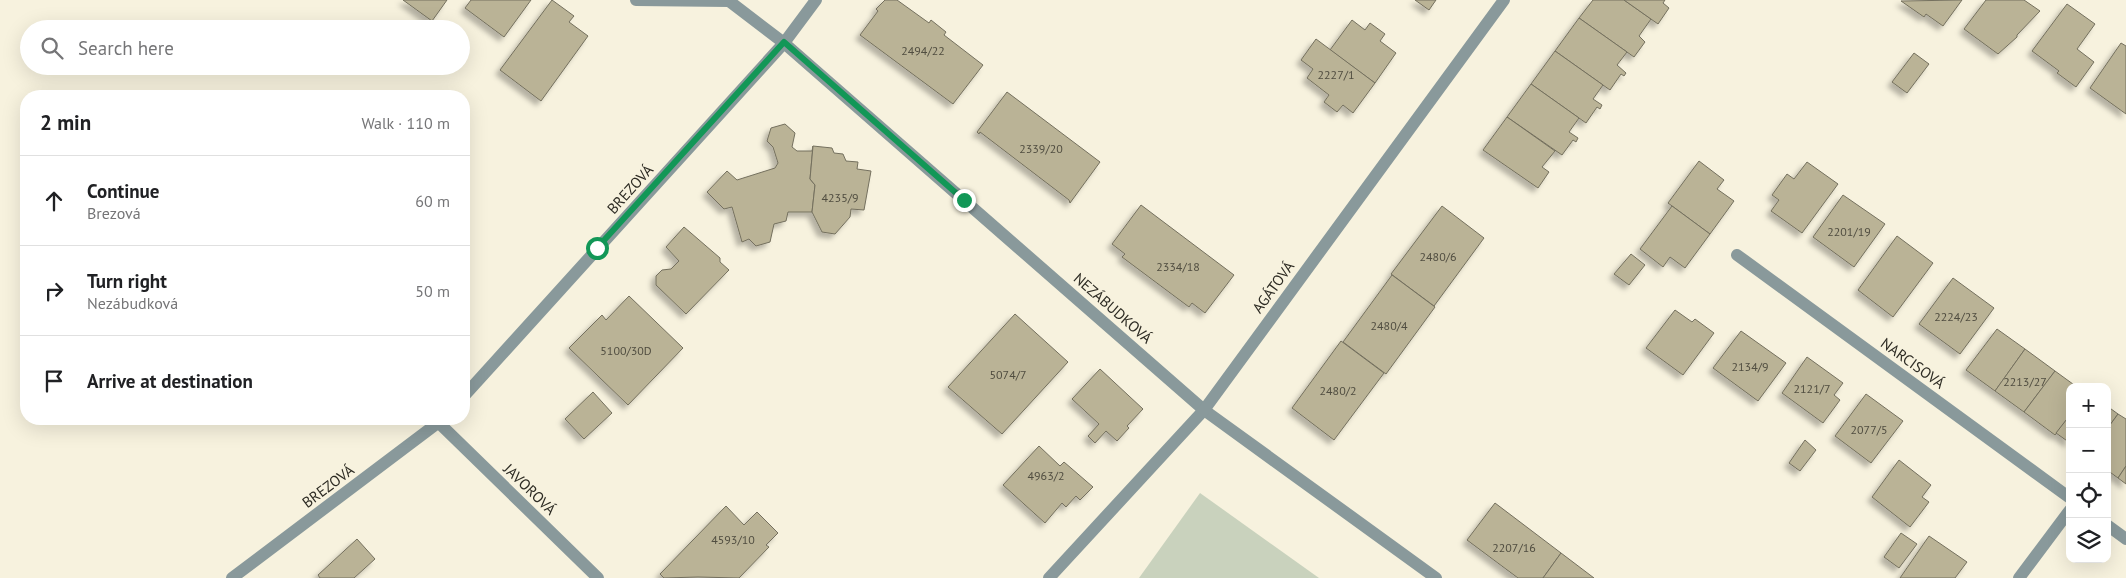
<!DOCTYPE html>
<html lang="en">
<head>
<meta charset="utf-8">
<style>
	body { margin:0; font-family:"PT Sans",sans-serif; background:#f2f2f2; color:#202124 }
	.controls { position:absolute; right:15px; bottom:15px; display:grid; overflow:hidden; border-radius:10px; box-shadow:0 5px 20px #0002 }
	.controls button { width:45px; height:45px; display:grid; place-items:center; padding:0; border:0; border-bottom:1px solid #e0e0e0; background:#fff; color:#202124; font:25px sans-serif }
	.stop { position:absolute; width:15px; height:15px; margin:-11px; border:4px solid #129757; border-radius:50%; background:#fff }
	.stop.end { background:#129757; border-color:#fff; box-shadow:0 1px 5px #0008 }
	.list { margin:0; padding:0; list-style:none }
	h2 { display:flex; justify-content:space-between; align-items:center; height:65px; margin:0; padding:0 20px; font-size:21px }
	h2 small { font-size:16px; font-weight:400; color:#757577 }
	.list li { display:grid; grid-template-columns:32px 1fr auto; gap:15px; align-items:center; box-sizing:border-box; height:90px; padding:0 20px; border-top:1px solid #e0e0e0 }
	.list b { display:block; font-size:19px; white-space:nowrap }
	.list p { margin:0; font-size:16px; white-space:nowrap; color:#757577 }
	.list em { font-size:16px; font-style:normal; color:#757577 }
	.icon { flex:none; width:28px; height:28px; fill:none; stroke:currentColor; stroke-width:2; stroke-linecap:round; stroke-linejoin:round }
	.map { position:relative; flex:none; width:2126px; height:578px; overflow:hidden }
	.search { position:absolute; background:#fff; box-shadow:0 5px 20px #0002; left:20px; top:20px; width:450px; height:55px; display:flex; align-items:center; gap:12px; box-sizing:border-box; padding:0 18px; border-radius:28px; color:#757577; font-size:19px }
	.panel { position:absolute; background:#fff; box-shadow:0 5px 20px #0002; left:20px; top:90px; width:450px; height:335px; border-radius:20px }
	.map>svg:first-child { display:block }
</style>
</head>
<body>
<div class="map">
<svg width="2126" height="578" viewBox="0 0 2126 578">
	<defs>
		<filter id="shadow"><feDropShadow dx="-4.5" dy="4.5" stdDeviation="2.5" flood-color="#0004"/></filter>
	</defs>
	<rect width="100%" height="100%" fill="#f7f2de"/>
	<polygon fill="#c9d2bd" points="1200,493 1319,578 1139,578"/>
	<g fill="#bab396" stroke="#74705e" filter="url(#shadow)">
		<polygon points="403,0 447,0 432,21"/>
		<polygon points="471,0 531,0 504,37 465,8"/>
		<polygon points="552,0 574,16 569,22 588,36 541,101 500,70"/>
		<polygon points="885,0 897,0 929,23 931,20 946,32 944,35 983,65 953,104 860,35 878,11 876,9"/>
		<polygon points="1415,0 1436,0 1429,10"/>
		<polygon points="1593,0 1624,0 1651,19 1639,36 1645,42 1634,57 1579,18"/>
		<polygon points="1624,0 1665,0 1663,3 1669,8 1658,24"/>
		<polygon points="1962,0 1943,26 1926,14 1924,17 1901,1"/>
		<polygon points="1986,0 2024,0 2040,11 2017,35 2017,37 1998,54 1964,29"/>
		<polygon points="2067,4 2095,24 2077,49 2094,62 2076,87 2057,73 2059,71 2032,51"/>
		<polygon points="1579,18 1627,52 1617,65 1626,73 1624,76 1621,74 1610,90 1555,51"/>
		<polygon points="1352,20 1365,30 1370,23 1385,34 1380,41 1396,53 1375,83 1330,50"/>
		<polygon points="1316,39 1375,83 1353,113 1343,105 1337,112 1324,102 1329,95 1307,78 1313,69 1301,60"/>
		<polygon points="2121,43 2126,46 2126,114 2090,88"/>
		<polygon points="1555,51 1603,85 1593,99 1602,105 1600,109 1597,107 1586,123 1531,84"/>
		<polygon points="1914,53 1929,64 1907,93 1892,82"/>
		<polygon points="1531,84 1579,118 1569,132 1578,138 1576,142 1573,140 1562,155 1507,117"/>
		<polygon points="1007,92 1100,162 1070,203 1069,200 980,132 979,134 977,132"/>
		<polygon points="1507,117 1555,151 1542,167 1549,172 1538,188 1483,150"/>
		<polygon points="785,124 795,133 792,147 797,151 812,151 813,146 810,179 815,185 812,212 788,212 786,221 774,224 770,242 756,246 749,239 742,242 732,207 724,209 707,192 727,171 737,180 775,168 778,163 773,147 767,141 771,128"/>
		<polygon points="813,146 832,148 834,153 843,154 846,161 858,162 857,169 871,171 864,210 851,209 850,217 835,234 822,232 812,212 815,185 810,179"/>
		<polygon points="1699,161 1724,180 1717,189 1734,201 1710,234 1668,203"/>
		<polygon points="1807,162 1838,184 1802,233 1771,211 1779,200 1772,195 1787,174 1794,179"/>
		<polygon points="1843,195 1885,224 1854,267 1813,237"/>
		<polygon points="1141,205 1234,275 1205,313 1192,303 1189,307 1122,257 1125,254 1112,244"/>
		<polygon points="1442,206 1484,238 1434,306 1391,274"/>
		<polygon points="1672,206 1710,234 1685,268 1670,257 1663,267 1640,249"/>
		<polygon points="684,227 720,258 720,262 729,270 686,314 656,285 656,276 662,270 671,269 679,261 666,247"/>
		<polygon points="1897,236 1933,263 1893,317 1858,290"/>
		<polygon points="1631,254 1645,265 1629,285 1614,274"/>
		<polygon points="1392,275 1435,307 1386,374 1343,342"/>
		<polygon points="1953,278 1994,308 1960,354 1919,324"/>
		<polygon points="629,296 683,348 628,405 569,348 602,315 606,320"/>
		<polygon points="1675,310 1692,322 1695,319 1714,333 1683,375 1646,348"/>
		<polygon points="1015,314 1068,362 1002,434 948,387"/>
		<polygon points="1997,329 2025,349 1995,391 1966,370"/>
		<polygon points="1741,331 1786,363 1758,401 1713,368"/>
		<polygon points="1341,341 1384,373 1334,440 1292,408"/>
		<polygon points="2025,349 2055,371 2024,412 1995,391"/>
		<polygon points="1807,357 1843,383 1834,395 1840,400 1823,423 1782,393"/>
		<polygon points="1100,369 1143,409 1127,426 1129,428 1117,441 1106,431 1095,443 1088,436 1099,424 1072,399"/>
		<polygon points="2055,371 2077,387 2070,387 2070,416 2055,435 2024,412"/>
		<polygon points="593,392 612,413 584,439 565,419"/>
		<polygon points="1866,394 1903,421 1871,463 1835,436"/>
		<polygon points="2107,406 2118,414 2107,429"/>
		<polygon points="2118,414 2126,419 2126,466 2118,478 2107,470 2107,429"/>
		<polygon points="2070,415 2070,443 2056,433"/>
		<polygon points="1805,440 1816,450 1800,471 1789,463"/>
		<polygon points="1039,446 1060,466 1064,462 1093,487 1080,500 1076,496 1066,507 1062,503 1045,523 1003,485"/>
		<polygon points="1899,460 1931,485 1922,497 1929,502 1910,527 1872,497"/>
		<polygon points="2126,466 2126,484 2118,478"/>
		<polygon points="1495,503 1561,553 1543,578 1518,578 1467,540"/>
		<polygon points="726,506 744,525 757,512 778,533 766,545 769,547 739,578 698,577 664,578 660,574"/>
		<polygon points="1901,533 1917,544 1899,568 1884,557"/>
		<polygon points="1929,536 1967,562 1955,578 1900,578"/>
		<polygon points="357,539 375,559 354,578 320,578 318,575"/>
		<polygon points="1561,553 1594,578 1543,578"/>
	</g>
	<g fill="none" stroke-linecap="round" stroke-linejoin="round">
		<g stroke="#89999b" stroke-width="12">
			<polyline points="636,0 729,1 784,43 1204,410 1436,578"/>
			<polyline points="1737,255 2070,498"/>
			<polyline points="464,396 784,43 816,0"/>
			<polyline points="439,423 598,578"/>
			<polyline points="2107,525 2126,539"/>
			<polyline points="232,578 443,419"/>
			<polyline points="1049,578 1204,410 1504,0"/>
			<polyline points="2019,578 2070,510"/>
		</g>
	</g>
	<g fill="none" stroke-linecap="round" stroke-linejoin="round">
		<polyline stroke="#129757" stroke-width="6" points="597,248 784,42 964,200"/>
	</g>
	<g text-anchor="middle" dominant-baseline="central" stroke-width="4" stroke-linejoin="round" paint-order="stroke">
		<g font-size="12" fill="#504d40">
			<text x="923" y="50">2494/22</text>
			<text x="1336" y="74">2227/1</text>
			<text x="1041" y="148">2339/20</text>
			<text x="840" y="197">4235/9</text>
			<text x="1849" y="231">2201/19</text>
			<text x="1438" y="256">2480/6</text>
			<text x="1178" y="266">2334/18</text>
			<text x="1956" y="316">2224/23</text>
			<text x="1389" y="325">2480/4</text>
			<text x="626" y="350">5100/30D</text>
			<text x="1750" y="366">2134/9</text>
			<text x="1008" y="374">5074/7</text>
			<text x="2025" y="381">2213/27</text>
			<text x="1812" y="388">2121/7</text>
			<text x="1338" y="390">2480/2</text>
			<text x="1869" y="429">2077/5</text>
			<text x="1046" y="475">4963/2</text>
			<text x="733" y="539">4593/10</text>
			<text x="1514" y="547">2207/16</text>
		</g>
		<g font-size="15" fill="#2d2b23" stroke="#f7f2de">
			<text transform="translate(630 189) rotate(-48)">BREZOVÁ</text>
			<text transform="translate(1273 287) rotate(-54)">AGÁTOVÁ</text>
			<text transform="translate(1113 308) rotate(41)">NEZÁBUDKOVÁ</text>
			<text transform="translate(1913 363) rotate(36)">NARCISOVÁ</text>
			<text transform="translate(328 486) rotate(-37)">BREZOVÁ</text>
			<text transform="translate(530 489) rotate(44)">JAVOROVÁ</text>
		</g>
	</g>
</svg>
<div class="controls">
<button>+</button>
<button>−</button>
<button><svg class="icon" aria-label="locate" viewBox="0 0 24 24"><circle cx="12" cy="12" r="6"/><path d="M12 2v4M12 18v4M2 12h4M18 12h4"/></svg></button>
<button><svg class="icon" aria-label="layers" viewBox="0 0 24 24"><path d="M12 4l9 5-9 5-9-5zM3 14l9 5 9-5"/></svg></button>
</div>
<div class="stop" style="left:597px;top:248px"></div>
<div class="stop end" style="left:964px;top:200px"></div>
<div class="search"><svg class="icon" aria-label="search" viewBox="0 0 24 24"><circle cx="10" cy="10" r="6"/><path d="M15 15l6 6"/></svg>Search here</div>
<section class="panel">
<h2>2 min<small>Walk · 110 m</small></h2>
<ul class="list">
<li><svg class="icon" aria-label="ahead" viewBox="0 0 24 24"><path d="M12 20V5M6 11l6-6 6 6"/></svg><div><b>Continue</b><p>Brezová</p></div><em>60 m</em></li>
<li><svg class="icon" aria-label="right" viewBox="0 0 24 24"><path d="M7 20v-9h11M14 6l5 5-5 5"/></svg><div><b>Turn right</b><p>Nezábudková</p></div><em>50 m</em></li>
<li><svg class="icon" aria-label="arrive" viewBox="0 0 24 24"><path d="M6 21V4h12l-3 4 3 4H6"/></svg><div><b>Arrive at destination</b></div></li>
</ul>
</section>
</div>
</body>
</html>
